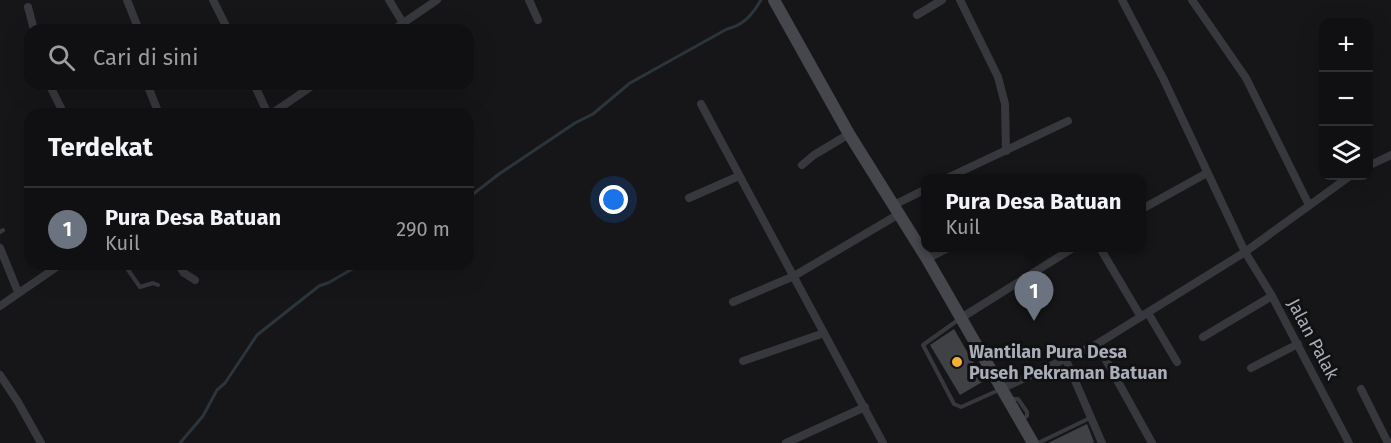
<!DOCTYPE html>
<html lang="id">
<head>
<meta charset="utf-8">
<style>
	body { margin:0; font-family:"Fira Sans",sans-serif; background:#1e1e20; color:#f1f3f6 }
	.controls { position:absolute; right:18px; top:18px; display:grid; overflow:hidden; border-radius:12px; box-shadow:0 6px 24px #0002 }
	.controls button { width:54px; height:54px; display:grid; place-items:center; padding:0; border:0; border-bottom:2px solid #303032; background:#101012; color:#f1f3f6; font:30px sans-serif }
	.you { position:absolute; left:614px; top:200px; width:21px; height:21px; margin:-15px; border:4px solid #fff; border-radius:50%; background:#1a73e8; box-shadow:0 0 0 9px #1a73e833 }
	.badge { display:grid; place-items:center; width:39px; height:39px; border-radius:50%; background:#b45309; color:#fff; font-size:20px; font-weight:700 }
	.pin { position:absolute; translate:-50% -50px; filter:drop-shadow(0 2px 3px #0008) }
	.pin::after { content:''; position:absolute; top:32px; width:21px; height:18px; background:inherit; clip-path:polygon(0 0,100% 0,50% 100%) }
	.popup { position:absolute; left:921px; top:174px; width:225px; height:78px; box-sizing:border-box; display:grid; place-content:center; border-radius:12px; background:#101012; filter:drop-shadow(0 2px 4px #0005); font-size:20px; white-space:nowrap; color:#9c9d9f }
	.popup b { font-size:22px; color:#f1f3f6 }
	.popup::after { content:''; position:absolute; left:50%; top:100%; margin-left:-12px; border:12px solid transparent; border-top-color:#101012 }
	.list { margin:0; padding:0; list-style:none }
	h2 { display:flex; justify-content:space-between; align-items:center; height:78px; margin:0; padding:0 24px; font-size:26px }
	h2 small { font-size:20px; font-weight:400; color:#9c9d9f }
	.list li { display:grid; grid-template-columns:39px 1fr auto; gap:18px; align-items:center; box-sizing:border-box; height:84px; padding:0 24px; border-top:2px solid #303032 }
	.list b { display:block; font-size:22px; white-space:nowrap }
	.list p { margin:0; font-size:20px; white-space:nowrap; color:#9c9d9f }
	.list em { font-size:20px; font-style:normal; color:#9c9d9f }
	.icon { flex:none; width:33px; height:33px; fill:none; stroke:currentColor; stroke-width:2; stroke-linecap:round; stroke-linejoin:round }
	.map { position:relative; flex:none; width:1391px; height:443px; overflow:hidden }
	.search { position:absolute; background:#101012; box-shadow:0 6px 24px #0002; left:24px; top:24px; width:450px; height:66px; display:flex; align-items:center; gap:15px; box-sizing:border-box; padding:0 21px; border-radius:18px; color:#9c9d9f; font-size:22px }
	.panel { position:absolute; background:#101012; box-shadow:0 6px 24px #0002; left:24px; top:108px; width:450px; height:162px; border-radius:18px }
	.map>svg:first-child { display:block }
</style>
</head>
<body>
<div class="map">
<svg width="1391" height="443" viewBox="0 0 1391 443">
	<rect width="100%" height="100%" fill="#161618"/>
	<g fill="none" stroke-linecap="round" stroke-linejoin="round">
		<g stroke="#2c353c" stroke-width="3">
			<path d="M 468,198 L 499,174 L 575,123 L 593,114 L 630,83 L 727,29 C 744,25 752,15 761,0"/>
			<polyline points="180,443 203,416 217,390 225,383 257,335 319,286 328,283 361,264"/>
		</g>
	</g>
	<g fill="#404145">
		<polygon points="954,329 984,381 960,395 930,345"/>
		<polygon points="1087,424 1094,442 1092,443 1048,443"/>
	</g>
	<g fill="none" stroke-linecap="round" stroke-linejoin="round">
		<g stroke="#37383d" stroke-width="4">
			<polyline points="0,232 3,230"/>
			<polyline points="124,264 140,287 153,283 158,285"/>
			<polyline points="958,320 923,345 954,404 961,407 999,390"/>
			<polyline points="1011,399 1018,399 1027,412 1027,416 1022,420"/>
			<polyline points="1038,443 1090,418"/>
		</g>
		<g stroke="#37383d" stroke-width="8">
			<polyline points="127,0 139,30"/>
			<polyline points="213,0 228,30"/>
			<polyline points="389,0 403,23"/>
			<polyline points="529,0 538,20"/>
			<polyline points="960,0 998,77 1005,104 1006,151"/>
			<polyline points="1122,0 1163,78 1245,252 1272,296 1349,443"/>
			<polyline points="1192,0 1246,78 1309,205"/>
			<polyline points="28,7 34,30"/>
			<polyline points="917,15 942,0"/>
			<polyline points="393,30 437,0"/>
			<polyline points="49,84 64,114"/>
			<polyline points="147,84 159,114"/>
			<polyline points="254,84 268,114"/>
			<polyline points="701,104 883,443"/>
			<polyline points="271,114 315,84"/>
			<polyline points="802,165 814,155 849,134"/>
			<polyline points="1368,166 1391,155"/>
			<polyline points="947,178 1068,121"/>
			<polyline points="689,198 739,176"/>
			<polyline points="894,205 926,189"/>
			<polyline points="1142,209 1207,173"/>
			<polyline points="0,248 18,292"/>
			<polyline points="1100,248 1141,317"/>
			<polyline points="927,259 948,248"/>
			<polyline points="178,264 184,273 195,280"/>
			<polyline points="733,302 794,276 899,214"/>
			<polyline points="0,306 61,264"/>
			<polyline points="1148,313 1177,362"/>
			<polyline points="961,318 1073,248"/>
			<polyline points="1203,337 1272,296"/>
			<polyline points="1097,344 1152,443"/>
			<polyline points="1066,360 1102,443"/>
			<polyline points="743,361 824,333"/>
			<polyline points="1251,368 1298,344"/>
			<polyline points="0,375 18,402 41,443"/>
			<polyline points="1001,389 1097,344 1245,252 1350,176"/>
			<polyline points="1361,389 1388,443"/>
			<polyline points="786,443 865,407"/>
		</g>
		<polyline stroke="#45474d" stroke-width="12" points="774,0 849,134 927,259 1033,443"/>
	</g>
	<circle fill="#f2b134" stroke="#111113" stroke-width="2" cx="957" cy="362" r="6"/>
	<g text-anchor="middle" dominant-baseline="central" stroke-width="6" stroke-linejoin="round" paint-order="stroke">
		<g font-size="18" fill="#a8adb8" stroke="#111113">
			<text transform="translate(1313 339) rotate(62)">Jalan Palak</text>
		</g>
		<g font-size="18" font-weight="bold" fill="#a8adb8" stroke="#111113" text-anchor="start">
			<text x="969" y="352">Wantilan Pura Desa<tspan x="969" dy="21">Puseh Pekraman Batuan</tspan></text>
		</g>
	</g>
</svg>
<div class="controls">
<button>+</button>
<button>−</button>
<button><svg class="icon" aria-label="layers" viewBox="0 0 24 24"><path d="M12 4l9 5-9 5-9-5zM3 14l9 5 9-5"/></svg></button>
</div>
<div class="you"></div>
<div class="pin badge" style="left:1034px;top:321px;background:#6b7280">1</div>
<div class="popup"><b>Pura Desa Batuan</b>Kuil</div>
<div class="search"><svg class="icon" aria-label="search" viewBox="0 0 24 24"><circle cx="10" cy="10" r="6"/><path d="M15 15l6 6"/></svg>Cari di sini</div>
<section class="panel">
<h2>Terdekat<small></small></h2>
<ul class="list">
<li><span class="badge" style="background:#6b7280">1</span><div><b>Pura Desa Batuan</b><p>Kuil</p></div><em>290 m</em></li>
</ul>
</section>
</div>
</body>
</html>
